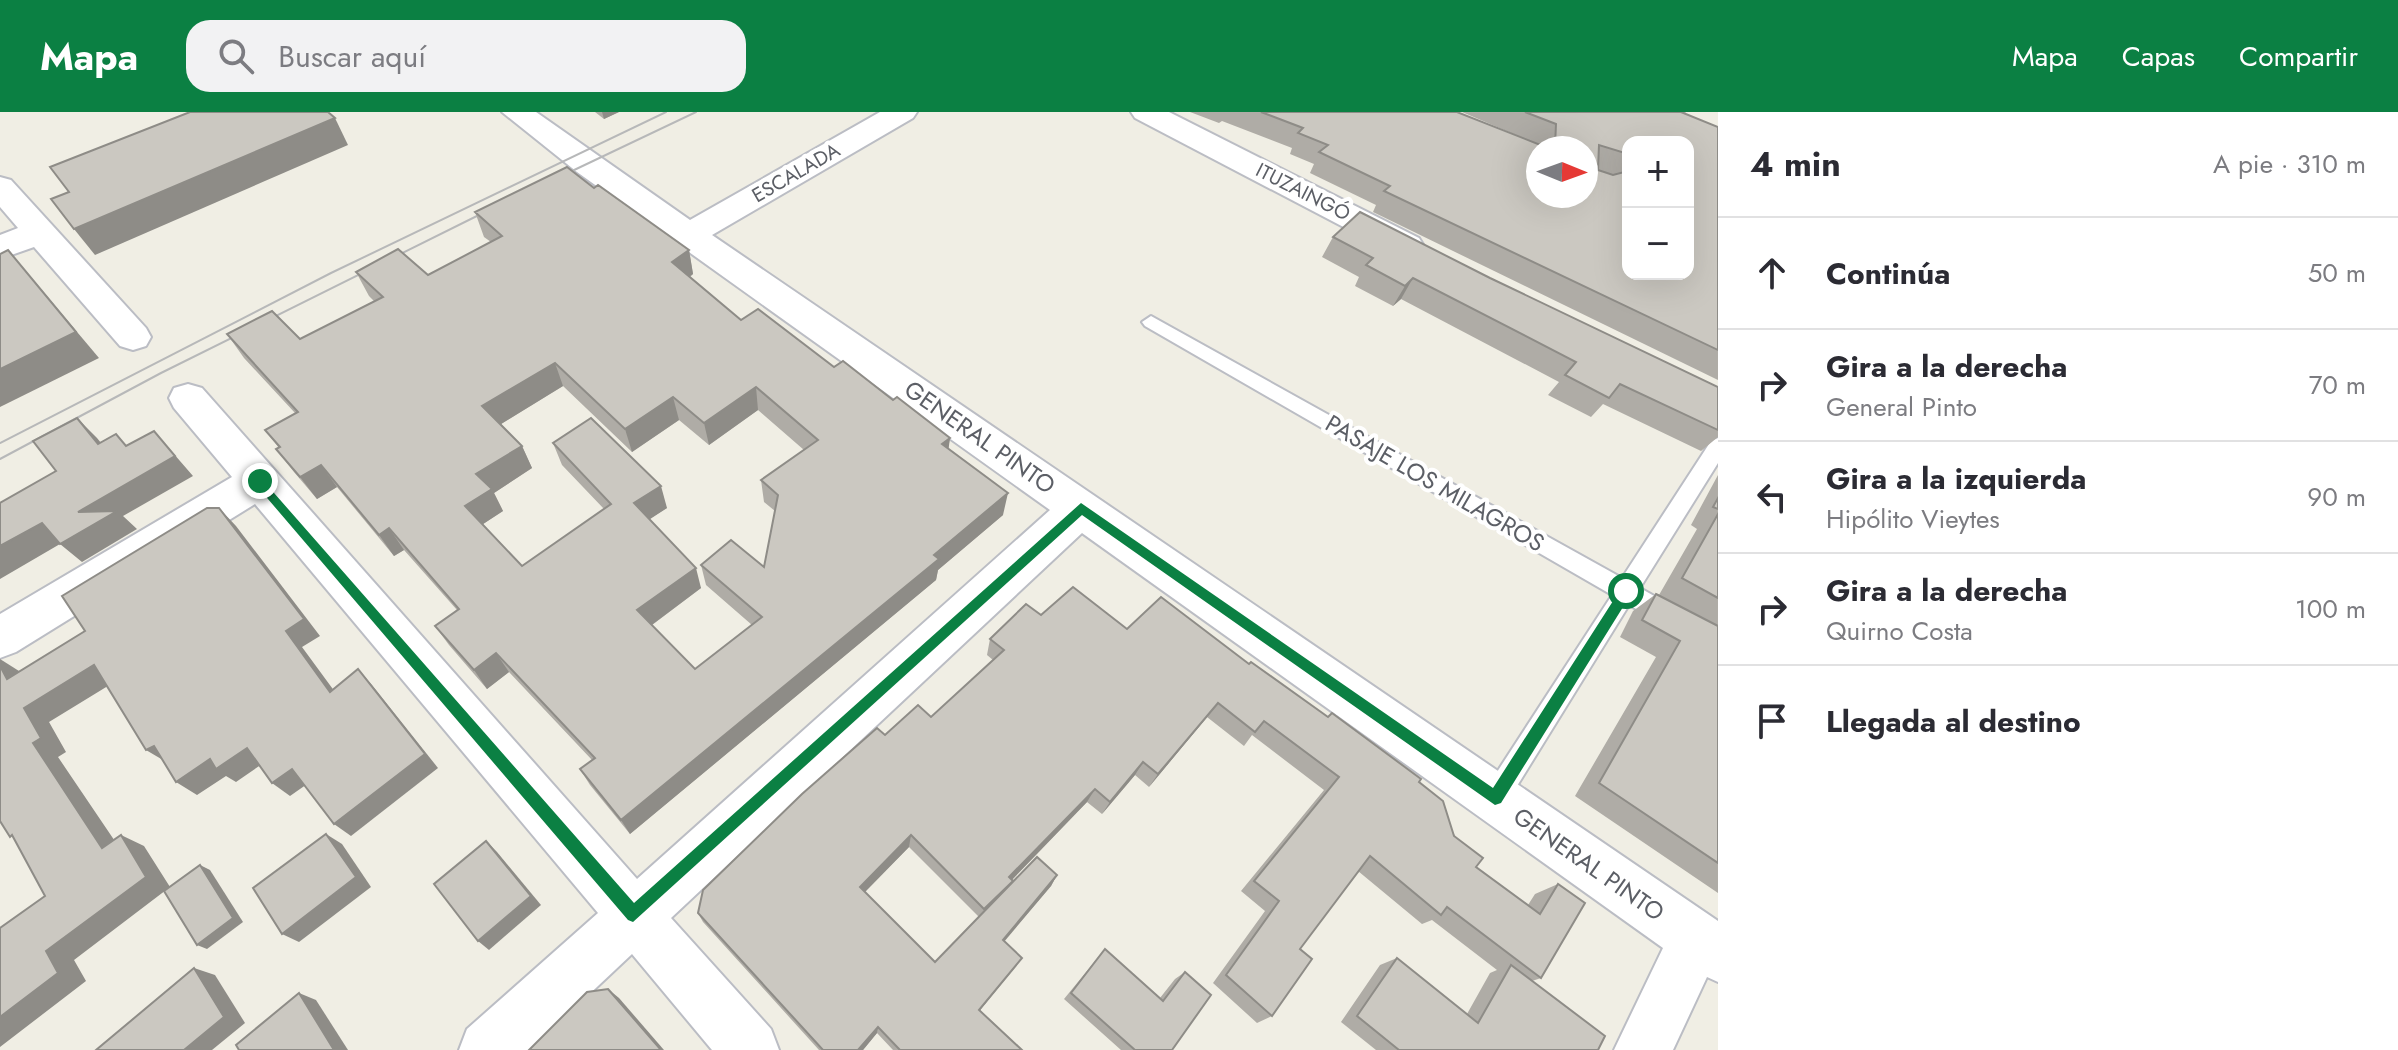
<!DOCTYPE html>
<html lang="es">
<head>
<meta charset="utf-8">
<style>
	body { margin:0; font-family:Jost,sans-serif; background:#f2f2f3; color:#2b2b33 }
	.controls { position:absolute; right:24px; top:24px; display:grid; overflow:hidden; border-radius:16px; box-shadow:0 8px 32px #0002 }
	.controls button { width:72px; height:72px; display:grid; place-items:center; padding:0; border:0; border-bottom:2px solid #e1e1e2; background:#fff; color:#2b2b33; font:40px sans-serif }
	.compass { position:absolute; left:1526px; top:24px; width:72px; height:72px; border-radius:50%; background:#fff; box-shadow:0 8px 32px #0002; rotate:91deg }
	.stop { position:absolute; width:24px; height:24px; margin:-18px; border:6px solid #0b8043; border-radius:50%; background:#fff }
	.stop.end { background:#0b8043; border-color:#fff; box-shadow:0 2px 8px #0008 }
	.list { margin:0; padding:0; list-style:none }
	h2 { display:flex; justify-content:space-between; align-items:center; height:104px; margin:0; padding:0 32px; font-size:34px }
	h2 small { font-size:26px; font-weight:400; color:#7c7c81 }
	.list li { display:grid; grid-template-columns:52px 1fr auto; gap:24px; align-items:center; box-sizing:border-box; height:112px; padding:0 32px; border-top:2px solid #e1e1e2 }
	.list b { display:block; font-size:30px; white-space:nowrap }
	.list p { margin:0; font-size:26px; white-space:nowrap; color:#7c7c81 }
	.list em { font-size:26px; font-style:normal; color:#7c7c81 }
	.icon { flex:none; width:44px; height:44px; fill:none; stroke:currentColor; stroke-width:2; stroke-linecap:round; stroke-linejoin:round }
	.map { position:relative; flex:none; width:1718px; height:938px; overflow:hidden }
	header { display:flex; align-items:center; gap:48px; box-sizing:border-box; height:112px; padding:0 40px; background:#0b8043; color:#fff }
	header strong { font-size:38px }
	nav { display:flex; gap:44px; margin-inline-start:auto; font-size:28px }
	.search { width:560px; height:72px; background:#f2f2f3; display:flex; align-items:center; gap:20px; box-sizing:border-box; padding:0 28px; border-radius:24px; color:#7c7c81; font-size:30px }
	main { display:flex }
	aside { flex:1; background:#fff }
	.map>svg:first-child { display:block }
</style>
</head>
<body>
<header>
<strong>Mapa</strong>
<div class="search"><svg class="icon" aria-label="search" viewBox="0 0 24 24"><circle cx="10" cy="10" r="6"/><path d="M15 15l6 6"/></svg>Buscar aquí</div>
<nav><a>Mapa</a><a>Capas</a><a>Compartir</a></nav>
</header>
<main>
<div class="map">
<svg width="1718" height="938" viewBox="0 0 1718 938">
	<rect width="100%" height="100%" fill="#f0eee4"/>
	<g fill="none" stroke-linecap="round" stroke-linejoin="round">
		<g stroke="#bbbdc4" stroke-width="4">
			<polygon id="lane" points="1151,204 1622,466 1711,329 1718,326 1718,351 1640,476 1718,520 1718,542 1629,493 1504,695 1495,698 1486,695 1482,686 1486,677 1612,483 1145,214 1142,210"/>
		</g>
		<g stroke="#bbbdc4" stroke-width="4">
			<g id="street">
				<polygon points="502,0 536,0 690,108 880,0 917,0 913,6 712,123 1718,809 1718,870 1707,865 1673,938 1614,938 1663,836 1082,421 671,806 771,917 779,938 712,938 632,842 530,938 459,938 467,917 598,801 255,392 16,540 0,546 0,502 232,365 174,296 169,286 174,276 188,272 202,276 637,767 1050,398 577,60"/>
				<polygon points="1131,0 1169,0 1419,126 1424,134 1419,142 1407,145 1395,142 1135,6"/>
				<polygon points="0,65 11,68 146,216 151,225 146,234 133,238 120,234 34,135 0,147 0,123 18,116 0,95"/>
			</g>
		</g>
		<use href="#lane" fill="#fff" fill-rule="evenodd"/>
		<use href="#street" fill="#fff" fill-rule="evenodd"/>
		<g stroke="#b7b8b9" stroke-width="2">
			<polyline points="551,69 696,0"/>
			<polyline points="0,331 331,161 666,0"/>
			<polyline points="0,347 161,261 497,94"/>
		</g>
	</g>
	<g fill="#afaca6" fill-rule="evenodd">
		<polygon points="595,0 619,0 604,7"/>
		<path d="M 1190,0 L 1457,0 L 1542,34 L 1462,0 L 1686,0 L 1684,2 L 1718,15 L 1718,268 L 1373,100 L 1376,93 L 1310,61 L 1314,52 L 1290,42 L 1292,36 L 1222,9 L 1219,11 ZM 1628,30 L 1688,162 L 1628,162 ZM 1538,36 L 1586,36 L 1538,84 Z"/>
		<path d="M 594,76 L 689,138 L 693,162 L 690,165 L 741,208 L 834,255 L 893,288 L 950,326 L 948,337 L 1003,403 L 938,458 L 936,468 L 630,722 L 590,673 L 580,657 L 592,648 L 509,560 L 487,577 L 449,533 L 435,514 L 457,498 L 404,438 L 394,444 L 337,375 L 317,387 L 294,360 L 276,337 L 279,336 L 265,318 L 295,301 L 244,246 L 227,222 L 300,227 L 374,189 L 369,184 L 356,160 L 428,163 L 491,130 L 484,125 L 475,100 ZM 563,274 L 632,340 L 679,308 L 709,333 L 758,298 L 804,338 L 761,368 L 764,390 L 775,399 L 764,455 L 701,453 L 706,473 L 752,513 L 695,557 L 652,513 L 701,476 L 649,407 L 667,396 L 553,331 L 562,353 L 604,397 L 522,454 L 483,412 L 503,399 L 494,381 L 532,356 L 522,334 L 501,312 Z"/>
		<polygon points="1333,125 1490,166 1718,275 1718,325 1701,339 1603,292 1591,305 1548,283 1559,270 1401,187 1393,194 1355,174 1359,165 1322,145"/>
		<polygon points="1718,363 1718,781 1575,684 1656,545 1620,525 1633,499 1656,482 1659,483 1697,417 1691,413"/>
		<path d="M 1041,503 L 1127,517 L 1249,552 L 1419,670 L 1476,755 L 1528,793 L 1535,782 L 1558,772 L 1541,866 L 1532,869 L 1598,938 L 1376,938 L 1341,910 L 1380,853 L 1397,846 L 1467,902 L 1490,861 L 1497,858 L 1432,808 L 1422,812 L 1358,759 L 1300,837 L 1272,904 L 1257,911 L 1213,871 L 1265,799 L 1241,779 L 1324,678 L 1252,623 L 1244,634 L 1207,605 L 1149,675 L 1135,663 L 1102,702 L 1087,690 L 1012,768 L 1057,763 L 1051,774 L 1004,829 L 1022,846 L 980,898 L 1022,938 L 893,938 L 877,921 L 863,938 L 819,938 L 703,810 L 698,801 L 885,623 L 931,605 L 993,548 L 987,543 L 990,527 ZM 909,735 L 979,805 L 935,850 L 865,780 Z"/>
		<polygon points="1105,837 1160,886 1175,867 1185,860 1172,938 1121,938 1064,887"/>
	</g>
	<g fill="#8e8c87">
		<polygon points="602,0 619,0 604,7"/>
		<polygon points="335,6 348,33 95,143 74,117"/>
		<polygon points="8,138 99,246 0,295 0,257"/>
		<polygon points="689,138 693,162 676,174 672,150"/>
		<polygon points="1413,166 1401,187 1393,194 1405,174"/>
		<polygon points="555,251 563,274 493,317 482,294"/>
		<polygon points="756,275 758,298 709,333 704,311"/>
		<polygon points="673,285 679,308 632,340 625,317"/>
		<polygon points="77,306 97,326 118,352 98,332"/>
		<polygon points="154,319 193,364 123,404 137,417 82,450 60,432 0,467 0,434 42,411 78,400"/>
		<polygon points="950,326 947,348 942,332"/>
		<polygon points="522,334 532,356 494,381 503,399 477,416 465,394 476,362"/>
		<polygon points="321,353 337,375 317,387 300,365"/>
		<polygon points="661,374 667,396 641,413 634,391"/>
		<polygon points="1008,381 1003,403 938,458 936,468 630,722 621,708"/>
		<polygon points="219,396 236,414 320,524 302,535 346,595 330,580 286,519"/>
		<polygon points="389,416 404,438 394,444 379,423"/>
		<polygon points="696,456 701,476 645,518 637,498"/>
		<polygon points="496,541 509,560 487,577 474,558"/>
		<polygon points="0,547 19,559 32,582 7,567 0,554"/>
		<polygon points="94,553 116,569 49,610 66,640 58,645 127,747 102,736 33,631 24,596"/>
		<polygon points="358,557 372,573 438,656 351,724 334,712"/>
		<polygon points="1218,591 1207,605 1149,675 1158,662"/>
		<polygon points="154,634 168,651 146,638"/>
		<polygon points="247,636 265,650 236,670 226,664 197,683 176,670 210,647"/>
		<polygon points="1143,650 1135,663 1102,702 1110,690"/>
		<polygon points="292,657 310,670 290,684 272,671"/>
		<polygon points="1095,677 1087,690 1004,776 1009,765"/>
		<polygon points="326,722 342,732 371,775 299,830 282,822"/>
		<polygon points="121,723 144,734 170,775 74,848 86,869 0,935 0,905 46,839"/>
		<polygon points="911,723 909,735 860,785 860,775"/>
		<polygon points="486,729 497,740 541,793 489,838 478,829"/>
		<polygon points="200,753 210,758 243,810 207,837 197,833"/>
		<polygon points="1057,763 1051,774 998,837 1003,828"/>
		<polygon points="1022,846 1016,854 975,904 979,898"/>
		<polygon points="194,856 215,863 245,911 212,938 184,938"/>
		<polygon points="608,877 619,886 664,938 661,938"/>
		<polygon points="299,881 316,888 348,938 334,938"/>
		<polygon points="878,915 877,921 863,938 858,938"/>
	</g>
	<g fill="#cbc8c1" stroke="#8e8c87" stroke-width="2" fill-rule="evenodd">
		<polygon points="190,0 328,0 335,6 74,117 51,87 69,80 50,55"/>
		<path d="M 1261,0 L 1457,0 L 1548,36 L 1538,36 L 1538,84 L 1586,84 L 1586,36 L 1552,36 L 1555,34 L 1556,12 L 1525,0 L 1681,0 L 1718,15 L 1718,238 L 1384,79 L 1390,74 L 1319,40 L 1328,33 L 1298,21 L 1303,16 ZM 1628,30 L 1688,30 L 1688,162 L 1628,162 L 1628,59 L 1613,63 L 1598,58 L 1599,33 L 1628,42 Z"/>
		<path d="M 567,55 L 594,76 L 598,73 L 689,138 L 672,150 L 741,208 L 758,197 L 834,255 L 843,249 L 893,288 L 897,285 L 950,326 L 942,332 L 1008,381 L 934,443 L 939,447 L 621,708 L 580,657 L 595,646 L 496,541 L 474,558 L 435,514 L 459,497 L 389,416 L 379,423 L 321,353 L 300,365 L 276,337 L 280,335 L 265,318 L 298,300 L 227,222 L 272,199 L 300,227 L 383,185 L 356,160 L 398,137 L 428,163 L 502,124 L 475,100 ZM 555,251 L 625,317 L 673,285 L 704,311 L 756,275 L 818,328 L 761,368 L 778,383 L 764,455 L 731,428 L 701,453 L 762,505 L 695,557 L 637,498 L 696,456 L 634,391 L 661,374 L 591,306 L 553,331 L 611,392 L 522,454 L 465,394 L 492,377 L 476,362 L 522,334 L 482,294 Z"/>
		<polygon points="1360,100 1490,166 1718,275 1718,318 1620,272 1609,286 1565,263 1576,250 1413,166 1405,174 1366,153 1373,146 1333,125"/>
		<polygon points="8,138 76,220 0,257 0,142"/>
		<polygon points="77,306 98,332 116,322 126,334 154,319 175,344 78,400 117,399 60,432 42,411 0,434 0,391 56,359 33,329"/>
		<polygon points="1718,386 1718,397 1713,395"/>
		<polygon points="207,396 219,396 304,507 286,519 330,580 358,557 425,642 334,712 292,657 272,671 247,636 216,657 210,647 176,670 154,634 146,638 94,553 24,596 41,626 33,631 102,736 121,723 146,765 46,839 58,861 0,905 0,816 45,784 12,723 10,725 0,709 0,554 7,567 85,519 62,484"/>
		<polygon points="1718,402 1718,486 1682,466"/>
		<polygon points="1073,475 1127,517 1161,485 1249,552 1251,550 1328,605 1332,601 1421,667 1419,670 1443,689 1454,724 1483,746 1476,755 1540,802 1558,772 1585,791 1541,866 1447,795 1441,803 1370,744 1300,837 1312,847 1272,904 1226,863 1279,789 1254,769 1339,665 1264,609 1255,620 1218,591 1158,662 1143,650 1110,690 1095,677 1009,765 1013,769 984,797 911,723 860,775 935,850 1037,745 1057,763 1003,828 1022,846 979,898 1022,938 900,938 878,915 858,938 823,938 698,801 703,778 802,682 877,616 885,623 918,593 931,605 1004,538 990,527 1026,492 1041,503"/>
		<polygon points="1656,482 1718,514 1718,751 1599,671 1680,529 1642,508"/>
		<polygon points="326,722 356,765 282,822 253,776"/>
		<polygon points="486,729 531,784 478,829 434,772"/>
		<polygon points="200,753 233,806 197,833 164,779"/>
		<polygon points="1105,837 1163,889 1185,860 1211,883 1172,938 1135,938 1071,881"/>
		<polygon points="1397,846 1478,911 1511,853 1605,924 1598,938 1399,938 1357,904"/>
		<polygon points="194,856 224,905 184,938 96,938"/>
		<polygon points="608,877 661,938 529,938 587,880"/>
		<polygon points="299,881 334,938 239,938 236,933"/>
	</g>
	<polygon fill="#0b8043" points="260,365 634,791 1081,391 1493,676 1622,475 1626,474 1633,479 1501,691 1495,693 1082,403 633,810 628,808 256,373 256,366"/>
	<g text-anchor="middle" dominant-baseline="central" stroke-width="8" stroke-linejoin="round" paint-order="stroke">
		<g font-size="20" fill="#5c5f66" stroke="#fff">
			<text transform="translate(796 61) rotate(-30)">ESCALADA</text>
			<text transform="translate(1303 80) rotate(27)">ITUZAINGÓ</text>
		</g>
		<g font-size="24" fill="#5c5f66" stroke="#fff">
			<text transform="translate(980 325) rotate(35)">GENERAL PINTO</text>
			<text transform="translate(1435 371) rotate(30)">PASAJE LOS MILAGROS</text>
			<text transform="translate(1589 752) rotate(35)">GENERAL PINTO</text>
		</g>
	</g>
</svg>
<div class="controls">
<button>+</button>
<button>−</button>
</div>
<svg class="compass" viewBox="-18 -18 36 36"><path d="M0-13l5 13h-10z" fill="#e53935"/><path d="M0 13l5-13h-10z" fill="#7c7c81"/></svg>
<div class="stop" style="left:1626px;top:479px"></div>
<div class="stop end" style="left:260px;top:369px"></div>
</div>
<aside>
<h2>4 min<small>A pie · 310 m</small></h2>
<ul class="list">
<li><svg class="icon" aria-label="ahead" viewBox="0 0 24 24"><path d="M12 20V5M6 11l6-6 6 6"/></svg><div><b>Continúa</b></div><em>50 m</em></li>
<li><svg class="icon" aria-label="right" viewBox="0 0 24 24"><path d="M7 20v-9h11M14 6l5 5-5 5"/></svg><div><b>Gira a la derecha</b><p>General Pinto</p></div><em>70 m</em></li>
<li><svg class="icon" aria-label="left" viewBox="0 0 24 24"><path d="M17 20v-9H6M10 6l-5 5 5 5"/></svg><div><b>Gira a la izquierda</b><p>Hipólito Vieytes</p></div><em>90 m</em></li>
<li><svg class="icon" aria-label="right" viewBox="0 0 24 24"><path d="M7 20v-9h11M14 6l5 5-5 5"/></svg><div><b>Gira a la derecha</b><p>Quirno Costa</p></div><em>100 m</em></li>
<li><svg class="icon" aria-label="arrive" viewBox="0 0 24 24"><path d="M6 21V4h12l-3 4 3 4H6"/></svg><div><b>Llegada al destino</b></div></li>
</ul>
</aside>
</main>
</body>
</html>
